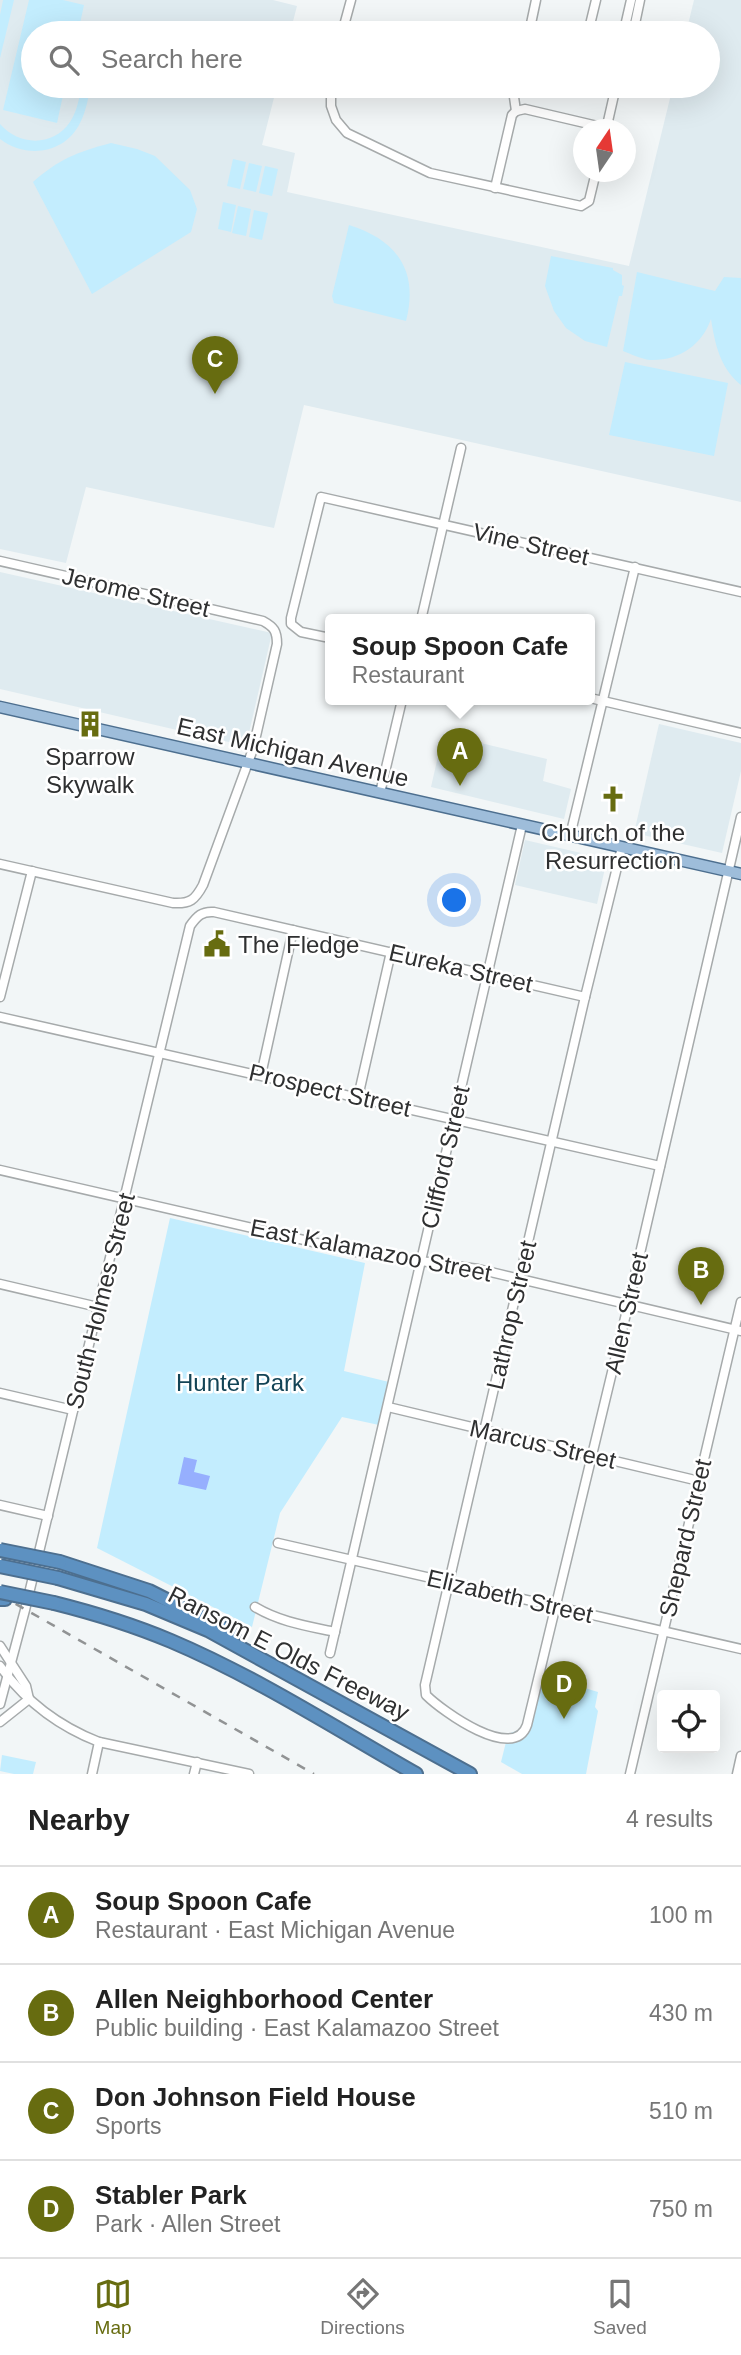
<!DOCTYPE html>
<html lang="en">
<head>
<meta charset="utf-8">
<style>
	body { margin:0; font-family:Arial,sans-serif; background:#f6f6f6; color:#222 }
	.controls { position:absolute; right:21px; bottom:21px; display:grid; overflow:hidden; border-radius:7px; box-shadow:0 7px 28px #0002 }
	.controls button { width:63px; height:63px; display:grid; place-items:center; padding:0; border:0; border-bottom:2px solid #e0e0e0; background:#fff; color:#222; font:35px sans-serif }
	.compass { position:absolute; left:573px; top:119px; width:63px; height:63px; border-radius:50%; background:#fff; box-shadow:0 7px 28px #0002; rotate:13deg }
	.you { position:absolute; left:455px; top:901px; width:24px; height:24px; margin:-18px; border:5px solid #fff; border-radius:50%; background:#1a73e8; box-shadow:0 0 0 10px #1a73e833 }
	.badge { display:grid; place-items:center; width:46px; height:46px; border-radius:50%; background:#676c10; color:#fff; font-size:23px; font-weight:700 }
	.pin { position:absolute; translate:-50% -58px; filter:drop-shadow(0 2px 4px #0008) }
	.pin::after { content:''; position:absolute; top:37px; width:24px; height:21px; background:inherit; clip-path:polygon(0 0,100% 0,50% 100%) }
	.popup { position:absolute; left:325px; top:614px; width:270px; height:91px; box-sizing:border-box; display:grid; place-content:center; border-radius:7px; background:#fff; filter:drop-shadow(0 2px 5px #0005); font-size:23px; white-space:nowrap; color:#767676 }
	.popup b { font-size:26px; color:#222 }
	.popup::after { content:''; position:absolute; left:50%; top:100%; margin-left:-14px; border:14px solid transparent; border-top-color:#fff }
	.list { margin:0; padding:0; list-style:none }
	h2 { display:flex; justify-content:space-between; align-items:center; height:91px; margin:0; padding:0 28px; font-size:30px }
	h2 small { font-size:23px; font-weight:400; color:#767676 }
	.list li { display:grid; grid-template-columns:46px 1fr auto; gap:21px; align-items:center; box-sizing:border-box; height:98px; padding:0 28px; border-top:2px solid #e0e0e0 }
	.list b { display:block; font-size:26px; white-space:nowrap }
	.list p { margin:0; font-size:23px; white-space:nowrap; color:#767676 }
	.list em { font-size:23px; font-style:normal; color:#767676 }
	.icon { flex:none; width:38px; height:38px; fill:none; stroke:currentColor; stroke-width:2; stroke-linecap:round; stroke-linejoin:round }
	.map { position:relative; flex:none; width:741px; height:1774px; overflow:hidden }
	.search { position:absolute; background:#fff; box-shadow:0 7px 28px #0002; left:21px; right:21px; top:21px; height:77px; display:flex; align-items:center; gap:18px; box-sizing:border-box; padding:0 24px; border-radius:38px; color:#767676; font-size:26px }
	.sheet { height:483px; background:#fff }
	nav { display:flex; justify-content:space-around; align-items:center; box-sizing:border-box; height:98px; border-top:2px solid #e0e0e0; background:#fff; font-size:19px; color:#767676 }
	nav a { display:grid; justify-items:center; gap:4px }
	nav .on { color:#676c10 }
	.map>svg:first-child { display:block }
</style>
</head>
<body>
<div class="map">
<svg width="741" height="1774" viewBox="0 0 741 1774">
	<rect width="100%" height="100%" fill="#f2f6f7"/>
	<g fill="#dfebf0">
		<polygon points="0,0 273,0 297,6 290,33 33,33 33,86 277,86 262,145 295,153 287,192 629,266 673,86 708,86 708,33 686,33 694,0 741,0 741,502 304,405 274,528 86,487 66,563 0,549"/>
		<polygon points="0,572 272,633 246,746 0,689"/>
		<polygon points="659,724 741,743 741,771 722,853 634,833"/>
		<polygon points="443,734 547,759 543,781 571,789 564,819 431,787"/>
		<polygon points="525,840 607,859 597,904 515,885"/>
	</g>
	<g fill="#c3edfe">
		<polygon points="3,0 14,0 0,58 0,15"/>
		<polygon points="29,0 63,0 84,5 78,33 33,33 33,86 65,86 57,123 3,110"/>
		<path d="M 82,86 L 91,86 C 88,98 86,112 80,123 C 65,154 26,159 0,139 L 0,124 C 19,146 53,147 70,122 C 77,112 79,98 82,86 Z"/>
		<path d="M 111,143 L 137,149 L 155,156 L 190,190 L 197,209 L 191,232 L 92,294 L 33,182 C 59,159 77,152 111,143 Z"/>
		<polygon points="233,159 246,162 240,189 227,186"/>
		<polygon points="249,163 262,166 256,192 243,189"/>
		<polygon points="265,166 278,169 272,196 259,193"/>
		<polygon points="223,202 236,205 231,232 218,229"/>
		<polygon points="238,206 251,209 246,236 232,233"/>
		<polygon points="254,210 268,213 262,240 249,237"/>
		<path d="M 349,225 C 397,240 419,271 406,321 L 334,303 L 332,296 Z"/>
		<polygon points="551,256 613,268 613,270 622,275 622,285 624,286 622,296 619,296 607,347 585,341 566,328 554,311 545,286"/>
		<path d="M 637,272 L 715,291 L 724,277 L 741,278 L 741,385 C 720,368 715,344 711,319 C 702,345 679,361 650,360 C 641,359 631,354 623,351 Z"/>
		<polygon points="625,362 728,383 714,456 609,435"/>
		<polygon points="170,1218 365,1263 344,1371 389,1382 379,1425 342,1417 280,1513 252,1627 97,1548"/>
		<polygon points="542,1675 598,1692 595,1707 598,1711 586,1774 522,1774 501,1762 508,1734 529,1726"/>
		<polygon points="2,1755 36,1762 33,1774 14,1774 0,1771"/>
	</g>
	<polygon fill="#96affe" points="184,1457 197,1460 194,1472 210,1476 206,1490 178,1484"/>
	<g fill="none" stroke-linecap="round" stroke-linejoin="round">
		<g stroke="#a6aaab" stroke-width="11">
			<g id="minor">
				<polyline points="631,0 626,22 628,30 635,24 640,0"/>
				<polyline points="342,33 351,0"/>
				<polyline points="529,33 536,0"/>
				<polyline points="588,33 596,0"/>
				<polyline points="331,86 331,106 336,120 347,133 430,173 581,206 589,201 596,172"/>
				<polyline points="516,111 525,109 606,128"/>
				<polyline points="516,111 514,97 517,86"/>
				<polyline points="606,130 616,86"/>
				<polyline points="495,188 512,115 516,111"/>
				<path d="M 0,561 L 263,621 C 274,627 277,631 277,644 L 253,749 L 203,885 C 195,900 190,904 173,903 L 0,864"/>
				<polyline points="421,620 461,448"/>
				<polyline points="330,638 301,632 291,624 291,618 321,497 741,592"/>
				<polyline points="590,698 741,733"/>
				<polyline points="380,793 402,700"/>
				<polyline points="570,836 635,567"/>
				<path d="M 622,847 L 585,997 L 425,1685 L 426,1695 C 442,1711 514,1763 527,1725 L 626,1314 L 741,817"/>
				<polyline points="0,997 32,871"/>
				<polyline points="0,1017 660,1166"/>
				<polyline points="261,1075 293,930"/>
				<polyline points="358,1097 391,952"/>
				<polyline points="0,1170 356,1252 478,1269 741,1331"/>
				<polyline points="0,1284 98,1307"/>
				<polyline points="0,1393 73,1410"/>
				<polyline points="388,1407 699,1481"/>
				<polyline points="0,1505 48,1516"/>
				<polyline points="278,1543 741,1649"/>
				<path d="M 255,1607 C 280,1622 307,1626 335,1632"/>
				<polyline points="0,1646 26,1686 29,1699"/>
				<polyline points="330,1653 522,825"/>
				<path d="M 0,1666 C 26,1702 58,1726 99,1742 L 249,1774"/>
				<path d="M 0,1704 L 25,1610 L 190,926 C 197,916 202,911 214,912 L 585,997"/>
				<polyline points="0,1722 29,1699"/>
				<polyline points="92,1774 99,1742"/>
				<polyline points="194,1774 197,1762"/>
				<polyline points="630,1774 741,1302"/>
				<polyline points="737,1774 741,1756"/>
			</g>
		</g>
		<g stroke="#4d6f8f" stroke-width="13">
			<polyline id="major" points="0,707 741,874"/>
		</g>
		<g stroke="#4d6f8f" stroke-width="16">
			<g id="highway">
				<polyline points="60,1562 149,1591 234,1634"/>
				<polyline points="58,1578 146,1604 208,1630 470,1774"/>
				<polyline points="0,1599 5,1599"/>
				<path d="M 54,1603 C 94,1613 133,1625 171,1641 C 256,1677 335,1728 416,1774"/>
			</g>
		</g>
		<use href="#minor" stroke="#fff" stroke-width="8"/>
		<use href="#major" stroke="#9ebdda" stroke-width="10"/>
		<use href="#highway" stroke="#5d91c1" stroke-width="12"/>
		<polyline stroke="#919394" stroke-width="2.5" stroke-dasharray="9 9" stroke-linecap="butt" points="0,1595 314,1774"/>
		<g stroke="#4d6f8f" stroke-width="16" stroke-linecap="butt">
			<g id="highway-bridge">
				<polyline points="0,1550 60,1562"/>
				<polyline points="0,1566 58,1578"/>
				<polyline points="0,1592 54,1603"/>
			</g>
		</g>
		<use href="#highway-bridge" stroke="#5d91c1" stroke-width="12"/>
	</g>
	<defs>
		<g id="building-bare" transform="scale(2.1)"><path d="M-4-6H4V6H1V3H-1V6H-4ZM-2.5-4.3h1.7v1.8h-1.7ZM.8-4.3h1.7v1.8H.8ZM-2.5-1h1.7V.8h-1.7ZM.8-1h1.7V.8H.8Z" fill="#676c10" stroke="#fff" stroke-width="2.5" paint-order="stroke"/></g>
		<g id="church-bare" transform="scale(2.1)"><path d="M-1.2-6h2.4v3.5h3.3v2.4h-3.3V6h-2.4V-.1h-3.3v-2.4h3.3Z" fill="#676c10" stroke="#fff" stroke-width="2.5" paint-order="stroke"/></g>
		<g id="civic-bare" transform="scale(2.1)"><path d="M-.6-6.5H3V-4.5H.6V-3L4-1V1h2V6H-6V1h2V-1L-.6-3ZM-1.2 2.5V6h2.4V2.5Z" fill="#676c10" stroke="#fff" stroke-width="2.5" paint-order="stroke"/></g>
	</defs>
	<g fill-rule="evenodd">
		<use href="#building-bare" x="90" y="724"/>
		<use href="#church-bare" x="613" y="799"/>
		<use href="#civic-bare" x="217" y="944"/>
	</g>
	<g text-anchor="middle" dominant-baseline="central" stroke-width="5" stroke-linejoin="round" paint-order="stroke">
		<g font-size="24" fill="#2f3031" stroke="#fff">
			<text transform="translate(531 544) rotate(13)">Vine Street</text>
			<text transform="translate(136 592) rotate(13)">Jerome Street</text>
			<text transform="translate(293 752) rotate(13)">East Michigan Avenue</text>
			<text transform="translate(461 968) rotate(13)">Eureka Street</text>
			<text transform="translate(330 1090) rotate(13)">Prospect Street</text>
			<text transform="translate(445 1157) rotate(-77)">Clifford Street</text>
			<text transform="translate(371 1250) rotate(11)">East Kalamazoo Street</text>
			<text transform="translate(100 1301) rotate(-76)">South Holmes Street</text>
			<text transform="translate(626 1313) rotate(-77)">Allen Street</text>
			<text transform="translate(511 1315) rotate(-77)">Lathrop Street</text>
			<text transform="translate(543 1444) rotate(13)">Marcus Street</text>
			<text transform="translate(685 1538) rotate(-77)">Shepard Street</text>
			<text transform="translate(510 1596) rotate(13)">Elizabeth Street</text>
			<text transform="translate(289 1653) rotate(27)">Ransom E Olds Freeway</text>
		</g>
		<g font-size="24" fill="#2f3031" stroke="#fff">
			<text x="90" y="756">Sparrow<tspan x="90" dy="28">Skywalk</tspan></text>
			<text x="613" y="832">Church of the<tspan x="613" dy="28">Resurrection</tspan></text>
			<text x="238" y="944" text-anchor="start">The Fledge</text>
		</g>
		<g font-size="24" fill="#134456" stroke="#fff">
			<text x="240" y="1382">Hunter Park</text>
		</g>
	</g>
</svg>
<div class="controls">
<button><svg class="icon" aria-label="locate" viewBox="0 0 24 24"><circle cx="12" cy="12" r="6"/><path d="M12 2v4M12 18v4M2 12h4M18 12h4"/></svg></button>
</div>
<svg class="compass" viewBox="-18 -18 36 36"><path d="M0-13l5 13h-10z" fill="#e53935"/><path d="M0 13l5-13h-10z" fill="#767676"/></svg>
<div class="you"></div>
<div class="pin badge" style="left:460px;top:786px">A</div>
<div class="popup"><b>Soup Spoon Cafe</b>Restaurant</div>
<div class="pin badge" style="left:701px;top:1305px">B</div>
<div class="pin badge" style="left:215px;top:394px">C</div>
<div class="pin badge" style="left:564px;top:1719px">D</div>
<div class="search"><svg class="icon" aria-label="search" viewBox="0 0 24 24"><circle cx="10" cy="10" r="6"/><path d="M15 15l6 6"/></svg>Search here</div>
</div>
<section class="sheet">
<h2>Nearby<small>4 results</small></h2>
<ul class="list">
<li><span class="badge">A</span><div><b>Soup Spoon Cafe</b><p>Restaurant · East Michigan Avenue</p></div><em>100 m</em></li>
<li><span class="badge">B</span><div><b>Allen Neighborhood Center</b><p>Public building · East Kalamazoo Street</p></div><em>430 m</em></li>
<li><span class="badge">C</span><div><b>Don Johnson Field House</b><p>Sports</p></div><em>510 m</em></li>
<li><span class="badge">D</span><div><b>Stabler Park</b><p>Park · Allen Street</p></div><em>750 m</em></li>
</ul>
</section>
<nav>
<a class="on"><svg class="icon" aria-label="map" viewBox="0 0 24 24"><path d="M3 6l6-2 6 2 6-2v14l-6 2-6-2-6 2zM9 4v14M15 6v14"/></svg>Map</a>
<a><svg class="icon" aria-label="directions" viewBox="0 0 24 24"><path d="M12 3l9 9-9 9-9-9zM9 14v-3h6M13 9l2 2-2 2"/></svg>Directions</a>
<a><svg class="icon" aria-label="saved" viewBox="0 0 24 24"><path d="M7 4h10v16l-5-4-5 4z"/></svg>Saved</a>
</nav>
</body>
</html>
